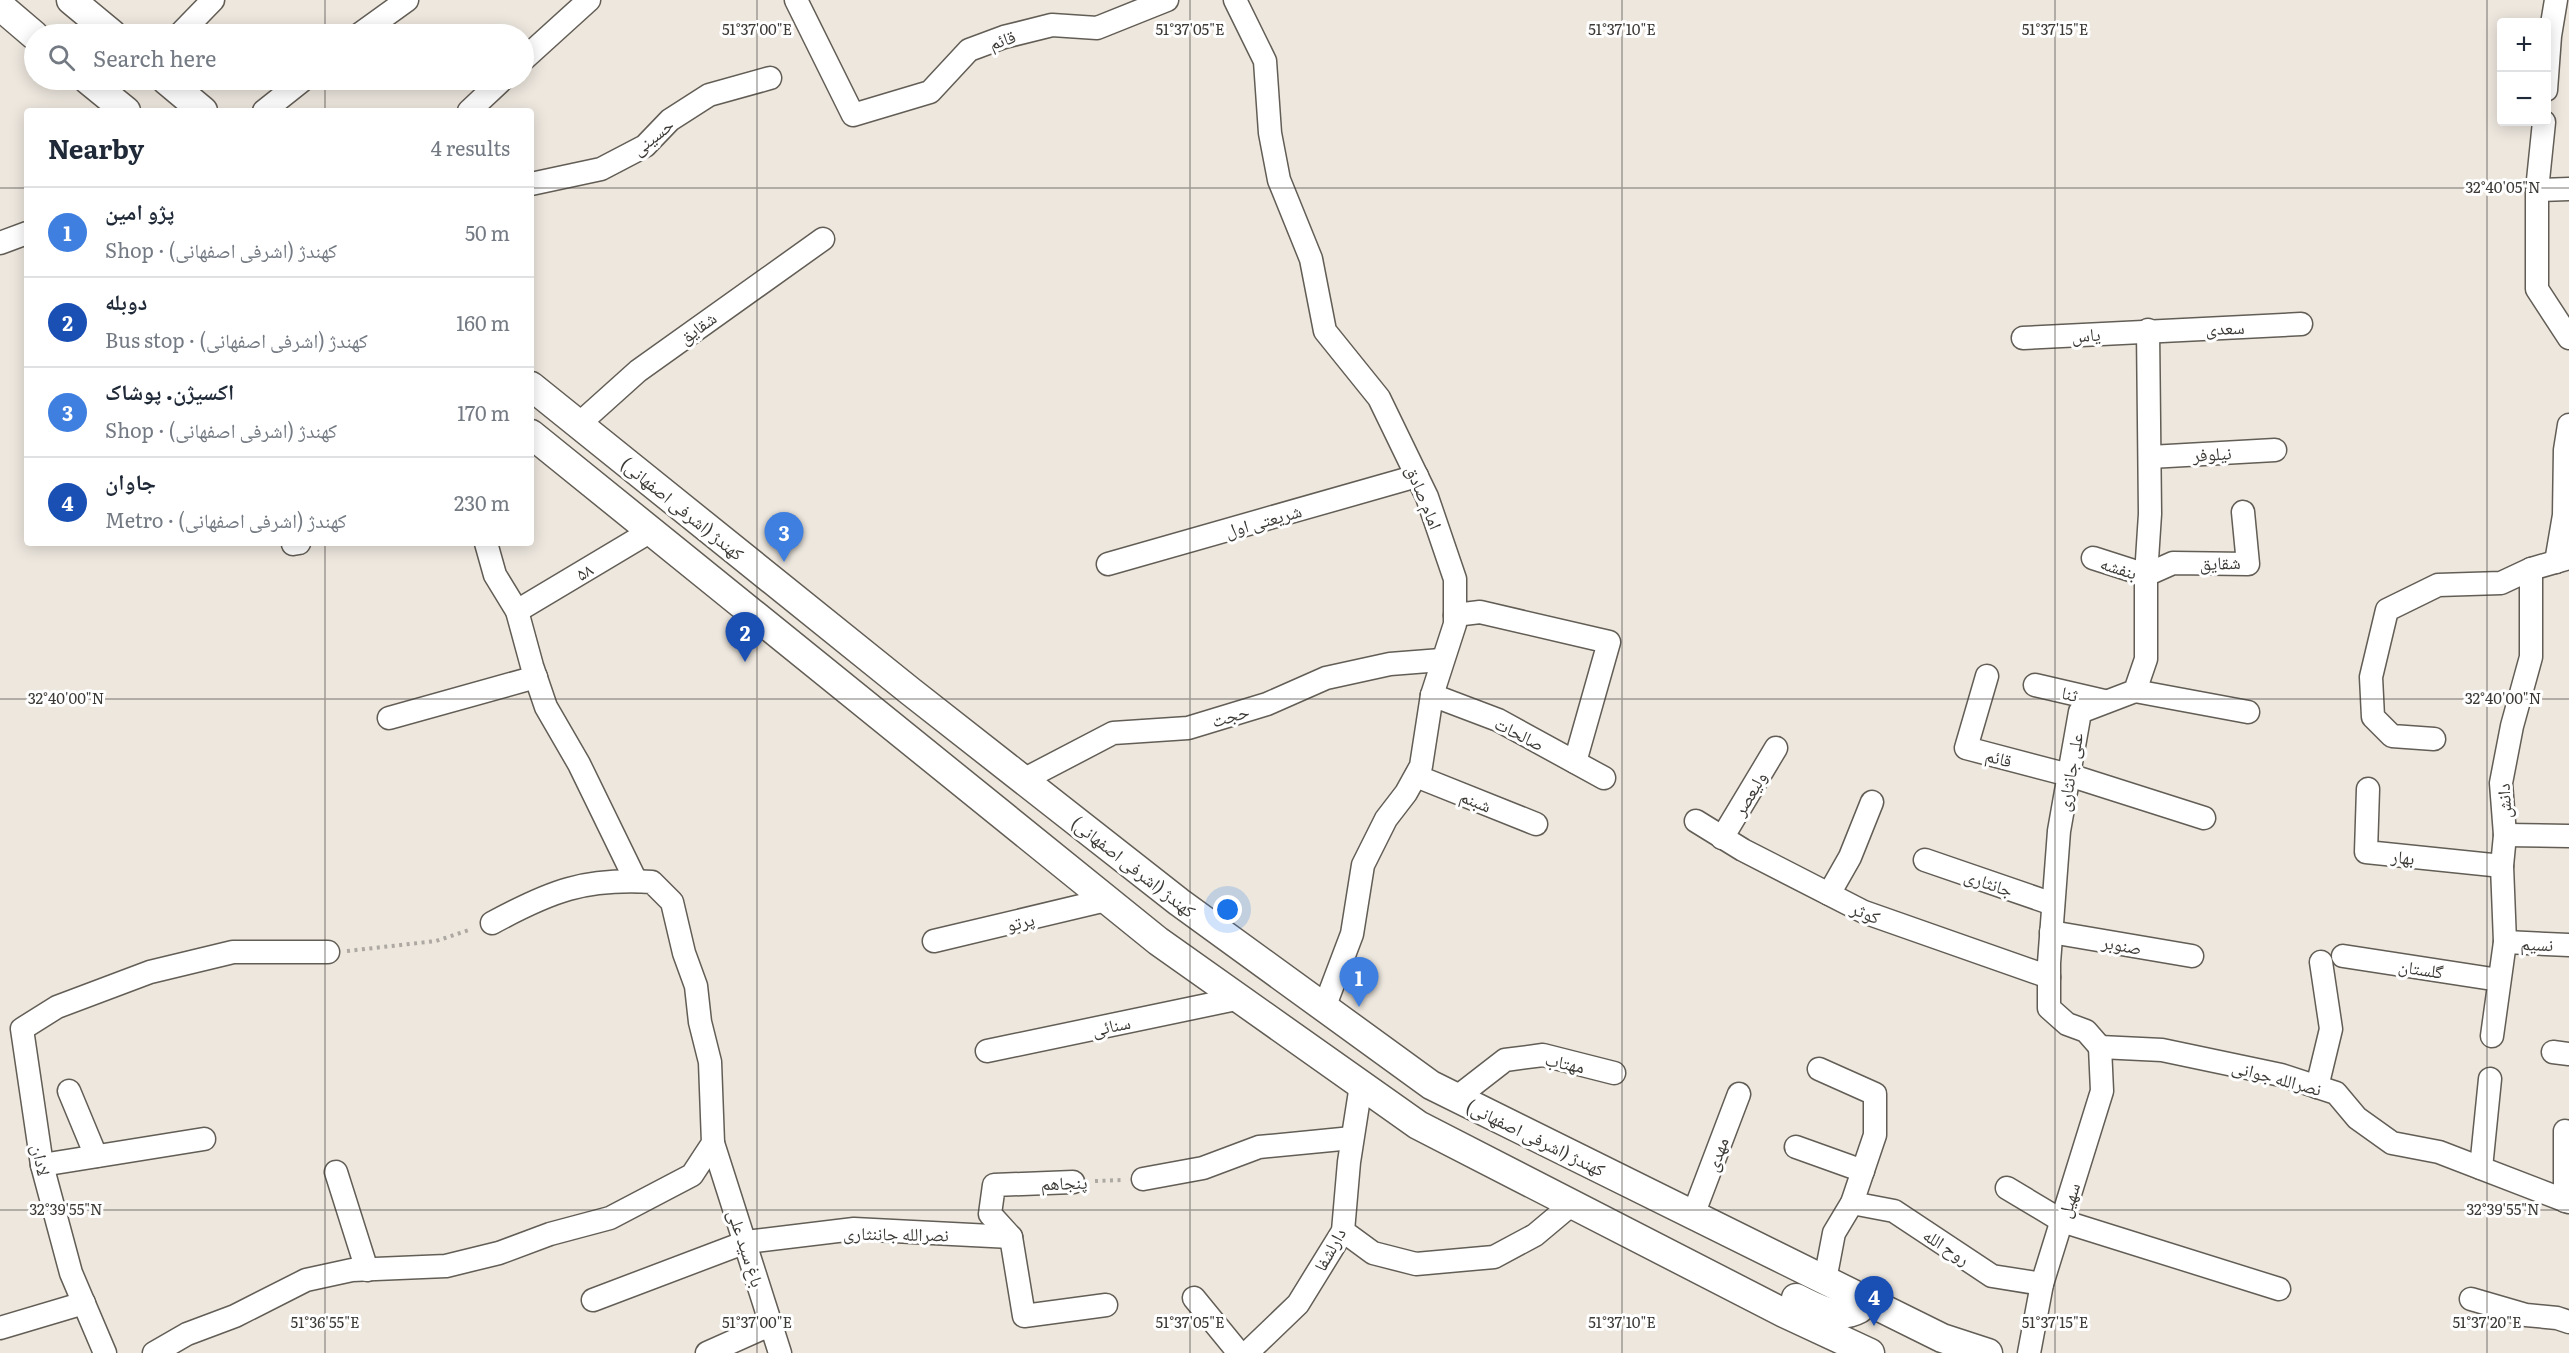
<!DOCTYPE html>
<html lang="en">
<head>
<meta charset="utf-8">
<style>
	body { margin:0; font-family:Literata,"Noto Naskh Arabic",serif; background:#f2f2f3; color:#1f2937 }
	.controls { position:absolute; right:18px; top:18px; display:grid; overflow:hidden; border-radius:6px; box-shadow:0 3px 15px #0003 }
	.controls button { width:54px; height:54px; display:grid; place-items:center; padding:0; border:0; border-bottom:2px solid #e0e1e3; background:#fff; color:#1f2937; font:30px sans-serif }
	.you { position:absolute; left:1228px; top:910px; width:21px; height:21px; margin:-15px; border:4px solid #fff; border-radius:50%; background:#1a73e8; box-shadow:0 0 0 9px #1a73e833 }
	.badge { display:grid; place-items:center; width:39px; height:39px; border-radius:50%; background:#ea580c; color:#fff; font-size:20px; font-weight:700 }
	.pin { position:absolute; translate:-50% -50px; filter:drop-shadow(0 2px 3px #0008) }
	.pin::after { content:''; position:absolute; top:32px; width:21px; height:18px; background:inherit; clip-path:polygon(0 0,100% 0,50% 100%) }
	.list { margin:0; padding:0; list-style:none }
	h2 { display:flex; justify-content:space-between; align-items:center; height:78px; margin:0; padding:0 24px; font-size:26px }
	h2 small { font-size:20px; font-weight:400; color:#747a83 }
	.list li { display:grid; grid-template-columns:39px 1fr auto; gap:18px; align-items:center; box-sizing:border-box; height:90px; padding:0 24px; border-top:2px solid #e0e1e3 }
	.list b { display:block; font-size:22px; white-space:nowrap }
	.list p { margin:0; font-size:20px; white-space:nowrap; color:#747a83 }
	.list em { font-size:20px; font-style:normal; color:#747a83 }
	.icon { flex:none; width:33px; height:33px; fill:none; stroke:currentColor; stroke-width:2; stroke-linecap:round; stroke-linejoin:round }
	.map { position:relative; flex:none; width:2569px; height:1353px; overflow:hidden }
	.search { position:absolute; background:#fff; box-shadow:0 3px 15px #0003; left:24px; top:24px; width:510px; height:66px; display:flex; align-items:center; gap:15px; box-sizing:border-box; padding:0 21px; border-radius:33px; color:#747a83; font-size:22px }
	.panel { position:absolute; background:#fff; box-shadow:0 3px 15px #0003; left:24px; top:108px; width:510px; height:438px; border-radius:6px }
	.map>svg:first-child { display:block }
</style>
</head>
<body>
<div class="map">
<svg width="2569" height="1353" viewBox="0 0 2569 1353">
	<rect width="100%" height="100%" fill="#ede7de"/>
	<g fill="none" stroke-linecap="round" stroke-linejoin="round">
		<g stroke="#625d55" stroke-width="25">
			<g id="minor">
				<polyline points="796,0 853,115 930,92 969,50 1004,37 1052,25 1097,28 1167,0"/>
				<polyline points="1235,0 1265,61 1270,133 1279,180 1311,259 1325,331 1379,398 1427,497 1455,579 1455,624 1432,695 1421,766 1406,793 1386,819 1363,865 1352,934 1324,1008"/>
				<polyline points="180,34 213,0"/>
				<polyline points="360,34 407,0"/>
				<polyline points="524,59 589,0"/>
				<polyline points="2546,90 2550,36 2556,0"/>
				<polyline points="264,111 303,80"/>
				<polyline points="469,111 502,80"/>
				<polyline points="2544,122 2537,190 2537,289 2569,338"/>
				<polyline points="531,184 601,169 645,146 670,120 709,95 770,78"/>
				<polyline points="2537,190 2569,189"/>
				<polyline points="0,243 27,233"/>
				<polyline points="2023,338 2301,324"/>
				<polyline points="579,424 638,371 823,239"/>
				<polyline points="2150,457 2275,450"/>
				<polyline points="486,543 495,575 517,611 532,666 546,707 579,764 636,881"/>
				<polyline points="293,544 299,543"/>
				<polyline points="2093,558 2146,575 2173,563 2248,564 2243,512"/>
				<polyline points="2556,562 2564,515 2565,450 2569,425"/>
				<polyline points="1108,564 1417,476"/>
				<polyline points="517,611 651,531"/>
				<polyline points="1455,615 1480,612 1609,642 1575,762"/>
				<polyline points="1987,676 1966,748 2069,775 2204,818"/>
				<polyline points="2035,685 2104,701"/>
				<polyline points="2135,691 2248,712"/>
				<polyline points="1432,695 1498,720 1604,778"/>
				<polyline points="389,718 536,677"/>
				<polyline points="2434,739 2392,736 2373,717 2371,677 2387,610 2438,585 2501,583 2531,569 2569,558"/>
				<polyline points="1416,776 1536,824"/>
				<polyline points="1023,780 1113,733 1188,728 1267,704 1326,678 1390,664 1441,660"/>
				<polyline points="2368,789 2366,852 2502,866"/>
				<polyline points="1696,821 1743,850 1864,912 2049,977"/>
				<polyline points="2505,835 2569,836"/>
				<polyline points="1722,838 1776,748"/>
				<polyline points="1925,860 2053,904"/>
				<polyline points="1829,894 1850,857 1872,802"/>
				<polyline points="2051,932 2192,956"/>
				<polyline points="934,941 1106,900"/>
				<polyline points="2505,942 2569,945"/>
				<polyline points="2343,956 2499,980"/>
				<polyline points="2492,1036 2505,942 2502,866 2505,835 2501,783 2512,726 2531,657 2531,569"/>
				<polyline points="2100,1047 2086,1031 2067,1024 2049,1008 2049,963 2059,831 2080,712 2135,691 2146,659 2146,575 2150,514 2148,330"/>
				<polyline points="2100,1047 2162,1050 2281,1075 2336,1093 2357,1118 2392,1143 2439,1152 2569,1202"/>
				<polyline points="987,1051 1236,999"/>
				<polyline points="2553,1052 2569,1054"/>
				<polyline points="1819,1069 1875,1094 1875,1135 1852,1203 1834,1233 1825,1280"/>
				<polyline points="2317,1087 2331,1029 2321,962"/>
				<polyline points="69,1091 96,1156"/>
				<polyline points="1456,1098 1505,1060 1543,1055 1614,1073"/>
				<polyline points="713,1143 780,1353"/>
				<polyline points="1796,1147 1863,1171"/>
				<polyline points="42,1165 204,1139"/>
				<polyline points="2481,1168 2490,1079"/>
				<polyline points="336,1172 367,1270"/>
				<polyline points="1143,1179 1203,1168 1259,1147 1352,1138"/>
				<polyline points="1073,1182 994,1185 990,1214 1011,1237 1024,1316 1106,1305"/>
				<polyline points="2007,1188 2062,1221 2279,1289"/>
				<polyline points="2565,1201 2565,1131"/>
				<polyline points="1852,1203 1894,1211 1992,1276 2042,1284"/>
				<polyline points="1693,1215 1739,1094"/>
				<polyline points="1343,1231 1373,1253 1416,1264 1494,1257 1535,1235 1572,1204"/>
				<polyline points="1194,1298 1239,1353"/>
				<polyline points="2471,1299 2526,1315 2557,1318 2569,1322"/>
				<polyline points="593,1300 746,1242 854,1229 1011,1237"/>
				<polyline points="0,1328 84,1303"/>
				<polyline points="105,1353 71,1273 42,1165 22,1029 57,1007 150,972 233,952 328,952"/>
				<path d="M 154,1353 L 187,1334 L 235,1316 L 306,1280 L 352,1270 L 446,1266 L 499,1253 L 550,1234 L 610,1218 L 692,1175 L 713,1143 L 710,1062 L 700,1022 L 696,986 L 684,953 L 672,902 L 652,882 C 584,878 551,891 492,923"/>
				<polyline points="707,1353 772,1324"/>
				<polyline points="1247,1353 1298,1304 1343,1231 1349,1162 1361,1085"/>
				<polyline points="2029,1353 2042,1284 2102,1091 2100,1047"/>
			</g>
		</g>
		<g stroke="#625d55" stroke-width="31">
			<g id="major">
				<polyline points="71,0 112,34"/>
				<polyline points="0,6 34,35"/>
				<polyline points="88,80 126,111"/>
				<polyline points="166,80 203,111"/>
				<polyline points="531,386 910,691 1179,902 1431,1085 1942,1338 1988,1353"/>
				<polyline points="531,434 1158,941 1418,1125 1784,1313 1870,1353"/>
				<path d="M 1796,1298 C 1817,1308 1837,1321 1859,1309 L 1861,1297"/>
			</g>
		</g>
		<g stroke="#ada8a1" stroke-width="4" stroke-dasharray="3 4.5" stroke-linecap="butt">
			<polyline points="347,951 436,941 472,929"/>
			<polyline points="1095,1181 1123,1180"/>
		</g>
		<use href="#minor" stroke="#fff" stroke-width="22"/>
		<use href="#major" stroke="#fff" stroke-width="28"/>
	</g>
	<path fill="none" stroke="#3c3a36" stroke-width="1.5" stroke-opacity="0.45" d="M 325,0 L 325,34M 757,0 L 757,1353M 1190,0 L 1190,1353M 1622,0 L 1622,1353M 2055,0 L 2055,1353M 2487,0 L 2487,1353M 325,80 L 325,111M 0,188 L 27,188M 531,188 L 2569,188M 325,543 L 325,1353M 0,699 L 2569,699M 0,1210 L 2569,1210"/>
	<g text-anchor="middle" dominant-baseline="central" stroke-width="6" stroke-linejoin="round" paint-order="stroke">
		<g font-size="18" fill="#3c3a36" stroke="#fff">
			<text transform="translate(1002 39) rotate(-18)">قائم</text>
			<text transform="translate(652 136) rotate(-38)">حسینی</text>
			<text transform="translate(697 327) rotate(-36)">شقایق</text>
			<text transform="translate(2225 327) rotate(-2)">سعدی</text>
			<text transform="translate(2086 334) rotate(-4)">یاس</text>
			<text transform="translate(2212 453) rotate(-4)">نیلوفر</text>
			<text transform="translate(1425 497) rotate(68)">امام صادق</text>
			<text transform="translate(683 508) rotate(39)">کهندژ (اشرفی اصفهانی)</text>
			<text transform="translate(1263 520) rotate(-16)">شریعتی اول</text>
			<text transform="translate(2220 562) rotate(-2)">شقایق</text>
			<text transform="translate(2119 567) rotate(18)">بنفشه</text>
			<text transform="translate(584 571) rotate(-31)">۵۸</text>
			<text transform="translate(2070 693) rotate(13)">ثنا</text>
			<text transform="translate(1230 715) rotate(-17)">حجت</text>
			<text transform="translate(1520 733) rotate(27)">صالحات</text>
			<text transform="translate(1999 757) rotate(15)">قائم</text>
			<text transform="translate(2069 772) rotate(-80)">علی جانثاری</text>
			<text transform="translate(1749 793) rotate(-59)">ولیعصر</text>
			<text transform="translate(1476 800) rotate(22)">شبنم</text>
			<text transform="translate(2503 801) rotate(-93)">دانش</text>
			<text transform="translate(2403 856) rotate(6)">بهار</text>
			<text transform="translate(1134 866) rotate(38)">کهندژ (اشرفی اصفهانی)</text>
			<text transform="translate(1989 882) rotate(19)">جانثاری</text>
			<text transform="translate(1866 912) rotate(23)">کوثر</text>
			<text transform="translate(1020 921) rotate(-14)">پرتو</text>
			<text transform="translate(2537 943) rotate(3)">نسیم</text>
			<text transform="translate(2122 944) rotate(10)">صنوبر</text>
			<text transform="translate(2421 968) rotate(9)">گلستان</text>
			<text transform="translate(1111 1025) rotate(-12)">سنائی</text>
			<text transform="translate(1565 1062) rotate(12)">مهتاب</text>
			<text transform="translate(2277 1077) rotate(15)">نصرالله جوانی</text>
			<text transform="translate(1536 1137) rotate(26)">کهندژ (اشرفی اصفهانی)</text>
			<text transform="translate(1716 1154) rotate(-70)">مهدی</text>
			<text transform="translate(42 1160) rotate(79)">لادان</text>
			<text transform="translate(1064 1182) rotate(-2)">پنجاهم</text>
			<text transform="translate(2068 1200) rotate(-73)">سهیل</text>
			<text transform="translate(896 1233) rotate(1)">نصرالله جاننثاری</text>
			<text transform="translate(1947 1246) rotate(33)">روح الله</text>
			<text transform="translate(747 1248) rotate(72)">باغ سید علی</text>
			<text transform="translate(1329 1249) rotate(-61)">دارلشفا</text>
		</g>
	</g>
	<g font-size="15" text-anchor="middle" fill="#3c3a36" stroke="#fff" stroke-width="6" stroke-linejoin="round" paint-order="stroke">
		<text x="757" y="35">51°37'00"E</text>
		<text x="1190" y="35">51°37'05"E</text>
		<text x="1622" y="35">51°37'10"E</text>
		<text x="2055" y="35">51°37'15"E</text>
		<text x="2503" y="193">32°40'05"N</text>
		<text x="66" y="704">32°40'00"N</text>
		<text x="2503" y="704">32°40'00"N</text>
		<text x="66" y="1215">32°39'55"N</text>
		<text x="2503" y="1215">32°39'55"N</text>
		<text x="325" y="1328">51°36'55"E</text>
		<text x="757" y="1328">51°37'00"E</text>
		<text x="1190" y="1328">51°37'05"E</text>
		<text x="1622" y="1328">51°37'10"E</text>
		<text x="2055" y="1328">51°37'15"E</text>
		<text x="2487" y="1328">51°37'20"E</text>
	</g>
</svg>
<div class="controls">
<button>+</button>
<button>−</button>
</div>
<div class="you"></div>
<div class="pin badge" style="left:1359px;top:1007px;background:#3f7fe0">1</div>
<div class="pin badge" style="left:745px;top:662px;background:#1a4fb4">2</div>
<div class="pin badge" style="left:784px;top:562px;background:#3f7fe0">3</div>
<div class="pin badge" style="left:1874px;top:1326px;background:#1a4fb4">4</div>
<div class="search"><svg class="icon" aria-label="search" viewBox="0 0 24 24"><circle cx="10" cy="10" r="6"/><path d="M15 15l6 6"/></svg>Search here</div>
<section class="panel">
<h2>Nearby<small>4 results</small></h2>
<ul class="list">
<li><span class="badge" style="background:#3f7fe0">1</span><div><b>پژو امین</b><p>Shop · کهندژ (اشرفی اصفهانی)</p></div><em>50 m</em></li>
<li><span class="badge" style="background:#1a4fb4">2</span><div><b>دوبله</b><p>Bus stop · کهندژ (اشرفی اصفهانی)</p></div><em>160 m</em></li>
<li><span class="badge" style="background:#3f7fe0">3</span><div><b>اکسیژن. پوشاک</b><p>Shop · کهندژ (اشرفی اصفهانی)</p></div><em>170 m</em></li>
<li><span class="badge" style="background:#1a4fb4">4</span><div><b>جاوان</b><p>Metro · کهندژ (اشرفی اصفهانی)</p></div><em>230 m</em></li>
</ul>
</section>
</div>
</body>
</html>
